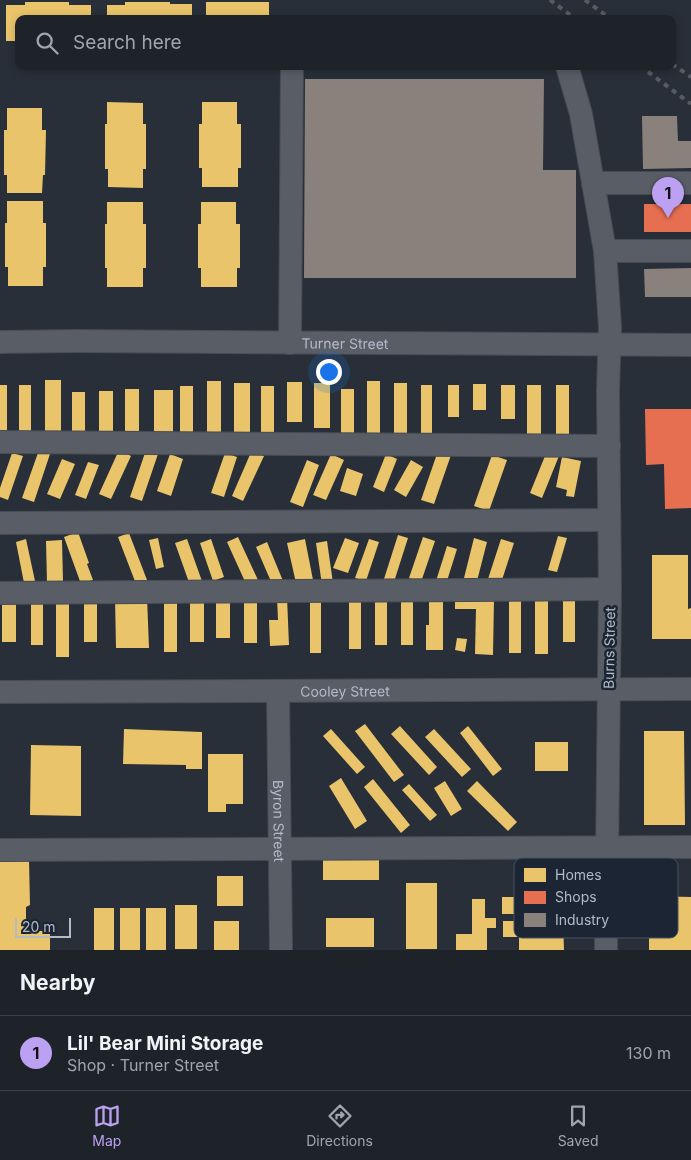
<!DOCTYPE html>
<html lang="en">
<head>
<meta charset="utf-8">
<style>
	body { margin:0; font-family:Inter,sans-serif; background:#2b2f36; color:#f1f3f6 }
	.scale { position:absolute; left:15px; bottom:12px; width:56px; box-sizing:border-box; padding-left:5px; border:2px solid #b1bbca; border-top:0; font-size:14px; line-height:18px; white-space:nowrap; color:#b1bbca; -webkit-text-stroke:4px #1b2533; paint-order:stroke }
	.you { position:absolute; left:328px; top:371px; width:18px; height:18px; margin:-12px; border:4px solid #fff; border-radius:50%; background:#1a73e8; box-shadow:0 0 0 8px #1a73e833 }
	.badge { display:grid; place-items:center; width:32px; height:32px; border-radius:50%; background:#bca0f2; color:#111; font-size:16px; font-weight:700 }
	.pin { position:absolute; translate:-50% -41px; filter:drop-shadow(0 1px 2px #0008) }
	.pin::after { content:''; position:absolute; top:26px; width:18px; height:15px; background:inherit; clip-path:polygon(0 0,100% 0,50% 100%) }
	.list { margin:0; padding:0; list-style:none }
	h2 { display:flex; justify-content:space-between; align-items:center; height:65px; margin:0; padding:0 20px; font-size:21px }
	h2 small { font-size:16px; font-weight:400; color:#a1a4a8 }
	.list li { display:grid; grid-template-columns:32px 1fr auto; gap:15px; align-items:center; box-sizing:border-box; height:75px; padding:0 20px; border-top:1px solid #3c4047 }
	.list b { display:block; font-size:19px; white-space:nowrap }
	.list p { margin:0; font-size:16px; white-space:nowrap; color:#a1a4a8 }
	.list em { font-size:16px; font-style:normal; color:#a1a4a8 }
	.icon { flex:none; width:28px; height:28px; fill:none; stroke:currentColor; stroke-width:2; stroke-linecap:round; stroke-linejoin:round }
	.map { position:relative; flex:none; width:691px; height:950px; overflow:hidden }
	.search { position:absolute; background:#1e232a; box-shadow:0 2px 8px #0003; left:15px; right:15px; top:15px; height:55px; display:flex; align-items:center; gap:12px; box-sizing:border-box; padding:0 18px; border-radius:10px; color:#a1a4a8; font-size:19px }
	.sheet { height:140px; background:#1e232a }
	nav { display:flex; justify-content:space-around; align-items:center; box-sizing:border-box; height:70px; border-top:1px solid #3c4047; background:#1e232a; font-size:14px; color:#a1a4a8 }
	nav a { display:grid; justify-items:center; gap:2px }
	nav .on { color:#bca0f2 }
	.map>svg:first-child { display:block }
</style>
</head>
<body>
<div class="map">
<svg width="691" height="950" viewBox="0 0 691 950">
	<rect width="100%" height="100%" fill="#282f38"/>
	<g fill="#e9c46a">
		<polygon points="25,2 69,2 69,5 91,5 91,19 19,19 19,41 6,41 6,5 25,5"/>
		<polygon points="125,2 170,2 170,4 192,4 192,19 107,19 107,5 125,5"/>
		<rect x="206" y="2" width="63" height="17"/>
		<polygon points="107,102 143,103 143,124 146,124 146,169 143,169 143,188 108,187 108,169 105,169 105,124 107,124"/>
		<polygon points="202,102 237,102 237,124 241,124 241,168 238,168 238,187 202,187 202,168 199,168 199,124 202,124"/>
		<polygon points="7,108 42,108 42,130 46,130 45,175 43,175 42,193 7,193 7,175 4,175 4,130 7,130"/>
		<polygon points="7,201 43,201 43,223 46,223 46,267 43,267 43,286 8,286 8,267 5,267 5,223 7,223"/>
		<polygon points="107,202 143,202 143,224 146,224 146,268 143,268 143,287 107,287 107,268 105,268 105,224 107,224"/>
		<polygon points="201,202 236,202 236,224 240,224 240,268 237,268 237,287 201,287 201,268 198,268 198,224 201,224"/>
		<rect x="45" y="380" width="16" height="59"/>
		<rect x="207" y="381" width="14" height="57"/>
		<rect x="367" y="381" width="13" height="58"/>
		<rect x="287" y="382" width="15" height="40"/>
		<rect x="234" y="383" width="16" height="52"/>
		<rect x="314" y="383" width="16" height="45"/>
		<rect x="394" y="383" width="13" height="55"/>
		<rect x="473" y="384" width="13" height="26"/>
		<rect x="0" y="385" width="7" height="49"/>
		<rect x="19" y="385" width="12" height="52"/>
		<rect x="421" y="385" width="11" height="52"/>
		<rect x="448" y="385" width="11" height="32"/>
		<rect x="501" y="385" width="14" height="34"/>
		<rect x="527" y="385" width="14" height="52"/>
		<rect x="556" y="385" width="13" height="54"/>
		<rect x="180" y="386" width="13" height="53"/>
		<rect x="261" y="386" width="13" height="53"/>
		<rect x="125" y="389" width="14" height="50"/>
		<rect x="341" y="389" width="13" height="50"/>
		<rect x="154" y="390" width="19" height="45"/>
		<rect x="99" y="391" width="14" height="48"/>
		<rect x="72" y="392" width="13" height="45"/>
		<polygon points="39,450 50,454 34,502 22,498"/>
		<polygon points="119,450 131,456 111,499 99,494"/>
		<polygon points="146,450 158,454 142,501 130,497"/>
		<polygon points="252,450 264,456 243,501 232,496"/>
		<polygon points="438,451 451,455 434,504 421,500"/>
		<polygon points="547,451 559,456 542,498 530,493"/>
		<polygon points="12,453 23,456 8,500 0,497 0,488"/>
		<polygon points="225,453 237,457 224,497 211,493"/>
		<polygon points="170,454 183,459 171,496 157,491"/>
		<polygon points="331,454 344,460 326,500 313,495"/>
		<polygon points="386,454 397,459 384,492 373,487"/>
		<polygon points="492,455 507,460 489,511 474,506"/>
		<polygon points="562,457 581,461 574,497 566,496 567,490 556,487"/>
		<polygon points="62,459 75,464 60,499 47,494"/>
		<polygon points="307,460 319,465 303,507 290,502"/>
		<polygon points="411,460 423,467 406,497 394,490"/>
		<polygon points="88,462 99,465 86,499 75,495"/>
		<polygon points="347,468 363,474 356,496 340,491"/>
		<polygon points="78,532 89,563 87,564 93,580 81,584 64,537"/>
		<polygon points="129,533 147,580 136,584 118,537"/>
		<polygon points="398,535 408,538 393,585 383,582"/>
		<polygon points="558,536 567,538 557,572 548,570"/>
		<polygon points="238,537 258,580 247,586 227,542"/>
		<polygon points="423,537 435,541 421,582 409,578"/>
		<polygon points="158,538 164,567 156,569 149,540"/>
		<polygon points="345,538 359,543 348,573 333,568"/>
		<polygon points="474,538 487,542 477,581 464,578"/>
		<polygon points="26,539 35,581 24,583 16,542"/>
		<polygon points="187,539 203,584 191,588 175,543"/>
		<polygon points="211,539 224,577 213,581 200,543"/>
		<polygon points="305,539 313,580 296,583 287,543"/>
		<polygon points="369,539 379,542 366,581 355,578"/>
		<polygon points="501,539 514,543 501,583 488,579"/>
		<polygon points="62,540 63,582 47,583 46,541"/>
		<polygon points="327,541 333,583 322,585 316,543"/>
		<polygon points="267,542 283,581 273,586 256,547"/>
		<polygon points="447,546 457,549 446,584 436,581"/>
		<polygon points="652,555 688,555 688,609 691,608 691,639 652,639"/>
		<rect x="56" y="594" width="13" height="63"/>
		<rect x="563" y="594" width="12" height="48"/>
		<rect x="164" y="596" width="13" height="56"/>
		<rect x="190" y="596" width="14" height="46"/>
		<rect x="349" y="596" width="12" height="53"/>
		<rect x="375" y="596" width="12" height="49"/>
		<rect x="401" y="596" width="12" height="49"/>
		<polygon points="429,596 443,596 443,650 426,650 426,625 429,625"/>
		<rect x="535" y="596" width="13" height="58"/>
		<rect x="31" y="597" width="12" height="48"/>
		<rect x="84" y="597" width="13" height="45"/>
		<polygon points="147,597 149,648 116,648 115,598"/>
		<rect x="216" y="597" width="14" height="41"/>
		<rect x="244" y="597" width="13" height="46"/>
		<polygon points="287,597 289,645 270,646 269,620 278,620 277,598"/>
		<rect x="2" y="598" width="14" height="44"/>
		<polygon points="455,598 494,599 493,655 475,654 476,609 455,609"/>
		<rect x="509" y="599" width="12" height="54"/>
		<rect x="310" y="600" width="11" height="53"/>
		<polygon points="457,638 467,639 465,652 455,650"/>
		<polygon points="365,724 404,775 394,782 355,731"/>
		<polygon points="400,726 437,767 429,775 391,734"/>
		<polygon points="468,726 502,769 493,776 460,733"/>
		<polygon points="124,729 202,732 202,769 186,769 186,765 123,764"/>
		<polygon points="331,729 365,767 357,774 323,736"/>
		<polygon points="434,729 471,769 462,777 425,737"/>
		<polygon points="644,731 684,731 685,825 644,825"/>
		<rect x="535" y="742" width="33" height="29"/>
		<polygon points="31,745 81,746 81,816 30,815"/>
		<polygon points="208,754 243,754 243,804 226,804 226,812 208,812"/>
		<polygon points="341,778 367,821 355,829 329,786"/>
		<polygon points="373,779 410,825 401,833 364,787"/>
		<polygon points="445,781 462,809 451,816 434,788"/>
		<polygon points="477,781 517,822 508,831 467,791"/>
		<polygon points="409,784 437,815 430,821 402,790"/>
		<rect x="323" y="854" width="56" height="26"/>
		<polygon points="0,860 29,860 30,905 26,907 26,931 50,931 50,950 0,950"/>
		<rect x="217" y="876" width="26" height="30"/>
		<rect x="406" y="883" width="31" height="66"/>
		<polygon points="650,896 691,897 691,950 649,950 649,938 640,938 640,924 650,924"/>
		<rect x="502" y="897" width="68" height="17"/>
		<polygon points="472,899 485,899 485,918 496,918 496,928 487,928 487,950 456,950 456,934 472,934"/>
		<rect x="175" y="905" width="22" height="44"/>
		<rect x="94" y="908" width="20" height="42"/>
		<rect x="120" y="908" width="20" height="42"/>
		<rect x="146" y="908" width="20" height="42"/>
		<rect x="326" y="918" width="48" height="29"/>
		<rect x="214" y="921" width="25" height="29"/>
		<polygon points="503,921 563,921 564,950 519,950 519,937 503,937"/>
	</g>
	<g fill="#e76f51">
		<rect x="644" y="204" width="47" height="28"/>
		<polygon points="645,409 691,409 691,508 665,509 664,464 646,465"/>
	</g>
	<g fill="#8a817c">
		<polygon points="305,79 544,79 543,170 576,170 576,278 304,278"/>
		<polygon points="642,116 677,116 678,141 691,141 691,168 643,169"/>
		<polygon points="691,268 691,297 645,297 644,269"/>
	</g>
	<g fill="none" stroke-linecap="round" stroke-linejoin="round">
		<g stroke="#474b52" stroke-width="24">
			<g id="minor">
				<polyline points="567,66 581,114 605,251 610,327 608,391 610,589 606,950"/>
				<polyline points="593,183 691,183"/>
				<polyline points="605,251 691,251"/>
				<path id="s1" d="M 0,342 L 75,341 L 691,345"/>
				<polyline points="290,343 292,66"/>
				<polyline points="0,442 609,446"/>
				<polyline points="0,523 609,520"/>
				<polyline points="0,593 610,589"/>
				<path id="s2" d="M 278,691 L 281,950"/>
				<path id="s3" d="M 0,692 L 691,689"/>
				<polyline points="0,850 691,847"/>
			</g>
		</g>
		<use href="#minor" stroke="#585d66" stroke-width="22"/>
		<g stroke="#575c63" stroke-width="4" stroke-dasharray="5 5" stroke-linecap="butt">
			<polyline points="550,0 576,19"/>
			<polyline points="585,0 611,19"/>
			<polyline points="672,64 691,77"/>
			<polyline points="640,66 691,104"/>
		</g>
	</g>
	<g text-anchor="middle" dominant-baseline="central" stroke-width="5" stroke-linejoin="round" paint-order="stroke">
		<g font-size="14" fill="#b1bbca" stroke="#1b2533">
			<text stroke="none"><textPath href="#s1" startOffset="345">Turner Street</textPath></text>
			<text transform="translate(609 648) rotate(-89)">Burns Street</text>
			<text stroke="none"><textPath href="#s3" startOffset="345">Cooley Street</textPath></text>
			<text stroke="none"><textPath href="#s2" startOffset="130">Byron Street</textPath></text>
		</g>
	</g>
	<rect x="514" y="858" width="164" height="80" rx="8" fill="#1b2533" stroke="#485260" stroke-width="1"/>
	<rect x="524" y="868" width="22" height="14" fill="#e9c46a"/>
	<rect x="524" y="891" width="22" height="13" fill="#e76f51"/>
	<rect x="524" y="913" width="22" height="14" fill="#8a817c"/>
	<g font-size="14" fill="#b1bbca">
		<text x="555" y="880">Homes</text>
		<text x="555" y="902">Shops</text>
		<text x="555" y="925">Industry</text>
	</g>
</svg>
<div class="scale">20 m</div>
<div class="you"></div>
<div class="pin badge" style="left:668px;top:218px">1</div>
<div class="search"><svg class="icon" aria-label="search" viewBox="0 0 24 24"><circle cx="10" cy="10" r="6"/><path d="M15 15l6 6"/></svg>Search here</div>
</div>
<section class="sheet">
<h2>Nearby<small></small></h2>
<ul class="list">
<li><span class="badge">1</span><div><b>Lil' Bear Mini Storage</b><p>Shop · Turner Street</p></div><em>130 m</em></li>
</ul>
</section>
<nav>
<a class="on"><svg class="icon" aria-label="map" viewBox="0 0 24 24"><path d="M3 6l6-2 6 2 6-2v14l-6 2-6-2-6 2zM9 4v14M15 6v14"/></svg>Map</a>
<a><svg class="icon" aria-label="directions" viewBox="0 0 24 24"><path d="M12 3l9 9-9 9-9-9zM9 14v-3h6M13 9l2 2-2 2"/></svg>Directions</a>
<a><svg class="icon" aria-label="saved" viewBox="0 0 24 24"><path d="M7 4h10v16l-5-4-5 4z"/></svg>Saved</a>
</nav>
</body>
</html>
